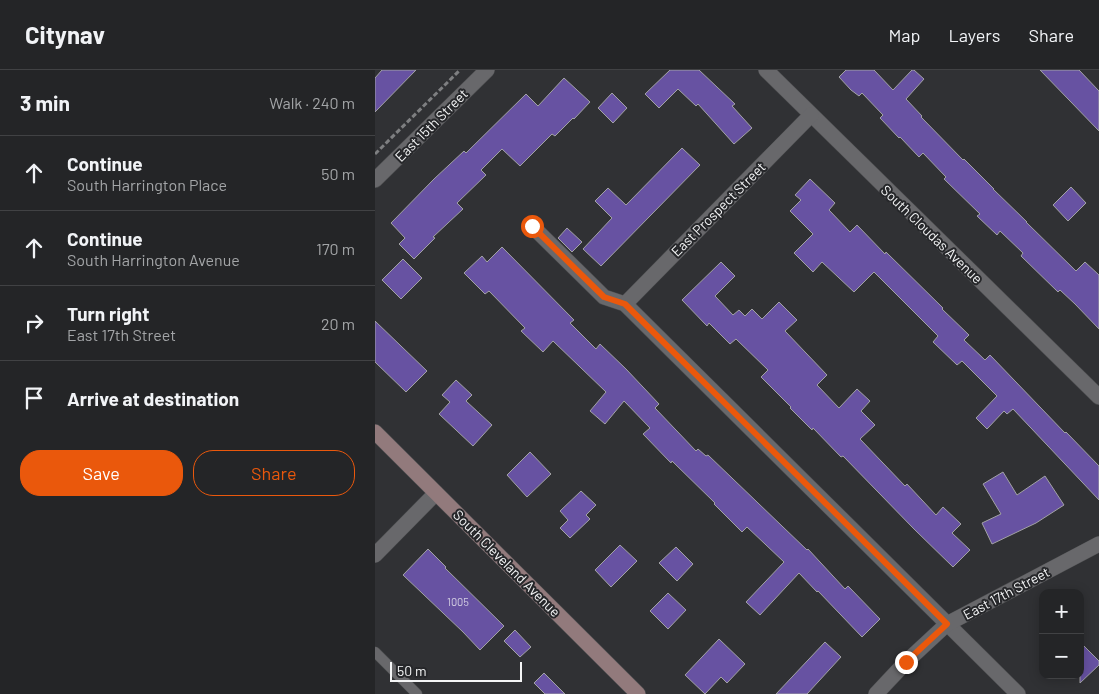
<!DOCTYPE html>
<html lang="en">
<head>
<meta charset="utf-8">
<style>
	body { margin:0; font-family:Barlow,sans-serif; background:#303133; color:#f1f3f6 }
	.controls { position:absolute; right:15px; bottom:15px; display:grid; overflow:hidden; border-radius:10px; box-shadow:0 2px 12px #0003 }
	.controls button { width:45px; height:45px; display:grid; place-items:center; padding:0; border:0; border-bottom:1px solid #414244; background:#242527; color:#f1f3f6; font:25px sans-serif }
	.scale { position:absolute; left:15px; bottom:12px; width:132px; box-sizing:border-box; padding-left:5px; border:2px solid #f4f5f6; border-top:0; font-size:14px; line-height:18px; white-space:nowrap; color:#f4f5f6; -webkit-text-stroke:4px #26272a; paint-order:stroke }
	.stop { position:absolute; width:15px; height:15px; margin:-11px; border:4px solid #ea580c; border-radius:50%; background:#fff }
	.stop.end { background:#ea580c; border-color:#fff; box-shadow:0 1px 5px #0008 }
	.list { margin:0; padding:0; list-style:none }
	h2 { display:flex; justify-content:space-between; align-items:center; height:65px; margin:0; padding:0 20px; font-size:21px }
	h2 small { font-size:16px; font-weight:400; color:#a3a5a7 }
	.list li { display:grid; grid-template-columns:32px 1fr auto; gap:15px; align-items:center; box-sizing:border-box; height:75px; padding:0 20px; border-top:1px solid #414244 }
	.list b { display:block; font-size:19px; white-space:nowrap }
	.list p { margin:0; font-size:16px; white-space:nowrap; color:#a3a5a7 }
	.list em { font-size:16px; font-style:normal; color:#a3a5a7 }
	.actions { display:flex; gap:10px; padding:15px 20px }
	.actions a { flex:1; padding:11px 0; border:1px solid #ea580c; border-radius:20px; text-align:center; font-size:18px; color:#ea580c }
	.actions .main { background:#ea580c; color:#fff }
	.icon { flex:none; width:28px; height:28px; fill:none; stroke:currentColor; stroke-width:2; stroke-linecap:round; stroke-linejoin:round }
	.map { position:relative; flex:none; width:724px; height:624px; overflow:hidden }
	header { display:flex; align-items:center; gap:30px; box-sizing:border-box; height:70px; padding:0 25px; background:#242527; border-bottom:1px solid #414244 }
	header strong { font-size:24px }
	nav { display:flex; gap:28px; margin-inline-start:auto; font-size:18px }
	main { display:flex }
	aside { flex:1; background:#242527 }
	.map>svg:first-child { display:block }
</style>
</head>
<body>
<header>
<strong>Citynav</strong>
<nav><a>Map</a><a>Layers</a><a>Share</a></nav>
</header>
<main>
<aside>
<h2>3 min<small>Walk · 240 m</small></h2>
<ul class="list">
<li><svg class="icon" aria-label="ahead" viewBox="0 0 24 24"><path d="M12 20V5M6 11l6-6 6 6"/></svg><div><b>Continue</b><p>South Harrington Place</p></div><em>50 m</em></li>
<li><svg class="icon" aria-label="ahead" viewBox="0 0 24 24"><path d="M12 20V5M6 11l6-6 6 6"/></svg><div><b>Continue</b><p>South Harrington Avenue</p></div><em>170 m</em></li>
<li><svg class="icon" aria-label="right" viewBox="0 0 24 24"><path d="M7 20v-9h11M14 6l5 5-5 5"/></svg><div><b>Turn right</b><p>East 17th Street</p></div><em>20 m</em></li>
<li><svg class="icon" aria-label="arrive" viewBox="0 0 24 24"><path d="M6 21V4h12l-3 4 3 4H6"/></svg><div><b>Arrive at destination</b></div></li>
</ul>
<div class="actions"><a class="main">Save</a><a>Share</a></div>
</aside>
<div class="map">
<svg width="724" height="624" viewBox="0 0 724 624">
	<rect width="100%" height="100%" fill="#303134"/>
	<g fill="#6752a2" stroke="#a2a2a5">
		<polygon points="7,0 41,0 0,42 0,8"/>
		<polygon points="295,0 324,0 360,34 357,36 377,58 359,74 323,34 321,36 303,19 284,38 270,24"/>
		<polygon points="471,0 499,0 518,20 537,0 539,0 549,9 531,29 547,46 546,47 588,90 589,89 619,119 618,119 652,152 651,152 701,201 710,192 724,205 724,259 700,234 685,220 683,222 646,186 648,183 625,161 622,165 602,146 605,144 569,109 571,107 548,83 544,87 525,67 524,68 505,48 508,45 487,23 484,26 476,20 464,7"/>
		<polygon points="665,0 704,0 724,21 724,61"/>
		<polygon points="189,8 215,32 199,49 198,48 180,66 177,64 145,96 127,79 106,100 111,105 82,133 88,139 58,167 60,168 39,189 24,174 30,168 16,153 59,109 89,81 91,83 151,24 163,36"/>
		<polygon points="237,23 252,38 238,53 223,38"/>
		<polygon points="307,78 325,95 226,196 208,179 237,148 220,131 233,118 251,135"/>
		<polygon points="435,109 460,133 454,140 475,162 482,155 510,184 511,182 568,238 567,239 594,265 589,270 610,290 615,285 690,363 691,362 724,396 724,430 638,339 632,344 629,341 612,359 601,348 622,326 587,291 582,295 558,272 563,266 499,202 479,222 447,192 438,202 419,183 438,164 415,141 426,130 420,125"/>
		<polygon points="696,117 711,133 693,151 678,135"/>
		<polygon points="192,158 207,172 197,182 183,168"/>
		<polygon points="127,177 199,250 195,253 221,279 225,274 251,299 284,334 280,338 321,381 323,379 331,386 333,385 432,480 433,479 470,519 473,516 505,549 487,567 443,521 442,522 424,503 385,545 371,532 409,492 372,457 367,462 339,434 340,433 297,391 296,393 268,364 275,358 249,331 230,354 215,341 231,322 178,271 168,282 146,261 150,258 114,221 110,224 89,203 107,186 112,192"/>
		<polygon points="28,189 47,208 26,229 7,210"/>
		<polygon points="346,192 360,206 340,226 358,245 364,240 370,246 377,239 387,249 404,232 422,250 410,261 452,305 442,315 464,338 482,319 495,331 486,341 500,355 485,369 530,416 532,414 561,445 568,437 586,454 577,463 595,480 578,497 539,459 468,386 466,387 438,358 437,360 415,338 416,337 386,307 393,300 361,269 355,274 334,253 332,256 307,230"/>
		<polygon points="0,251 52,301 31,322 0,292"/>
		<polygon points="81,310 97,325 91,331 117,355 98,376 64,344 75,332 67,325"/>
		<polygon points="155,382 176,404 152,427 132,405"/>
		<polygon points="628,402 642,425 670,406 689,435 661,453 617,474 607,453 626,444 608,414"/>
		<polygon points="206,421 221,435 211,445 215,449 195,468 185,458 193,450 185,441"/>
		<polygon points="245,475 262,491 236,517 220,500"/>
		<polygon points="301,477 318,494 302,511 284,493"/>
		<polygon points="53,479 71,497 70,498 129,556 105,580 88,562 28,505"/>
		<polygon points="293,523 311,540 293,559 275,541"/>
		<polygon points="140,560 156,577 145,587 129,571"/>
		<polygon points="344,569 370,594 352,613 346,607 330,624 310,605"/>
		<polygon points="450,572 466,587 432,624 401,624"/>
		<polygon points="705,572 724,591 724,595 705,613"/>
		<polygon points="169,603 190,624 170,624 159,613"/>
	</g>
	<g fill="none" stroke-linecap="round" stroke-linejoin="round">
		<g stroke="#4d4e50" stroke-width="11">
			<polyline id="lane" points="0,582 42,624"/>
		</g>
		<g stroke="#4d4e50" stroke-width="16">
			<g id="street">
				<polyline points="391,0 724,327"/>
				<polyline points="0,110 112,0"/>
				<polyline points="157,156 229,227 250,234 643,624"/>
				<polyline points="250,234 436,45"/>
				<polyline points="0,485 61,423"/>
				<polyline points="501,624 531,592 572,554 724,474"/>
			</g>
		</g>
		<g stroke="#4d4e50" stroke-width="16">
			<polyline id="secondary" points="0,362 263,624"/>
		</g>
		<polyline stroke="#7e7f81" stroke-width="3" stroke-dasharray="5 2.5" stroke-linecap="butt" points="0,84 85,0"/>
		<use href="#lane" stroke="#68686b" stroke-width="10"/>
		<use href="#street" stroke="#68686b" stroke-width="15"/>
		<use href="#secondary" stroke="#927a7c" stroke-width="15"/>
	</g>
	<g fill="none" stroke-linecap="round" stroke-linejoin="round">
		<polyline stroke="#ea580c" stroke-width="6" points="157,156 229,227 250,234 572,554 531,592"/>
	</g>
	<g text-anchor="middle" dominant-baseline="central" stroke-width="4" stroke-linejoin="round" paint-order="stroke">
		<g font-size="11" fill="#d1cce1">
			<text x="83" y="531">1005</text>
		</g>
		<g font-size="14" fill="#f4f5f6" stroke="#26272a">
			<text transform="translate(56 55) rotate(-45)">East 15th Street</text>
			<text transform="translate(343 139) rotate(-45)">East Prospect Street</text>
			<text transform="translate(557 164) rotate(44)">South Cloudas Avenue</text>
			<text transform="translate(132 493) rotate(45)">South Cleveland Avenue</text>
			<text transform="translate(631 523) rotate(-28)">East 17th Street</text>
		</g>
	</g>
</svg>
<div class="controls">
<button>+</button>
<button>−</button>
</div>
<div class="scale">50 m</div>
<div class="stop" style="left:157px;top:156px"></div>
<div class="stop end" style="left:531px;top:592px"></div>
</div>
</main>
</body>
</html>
